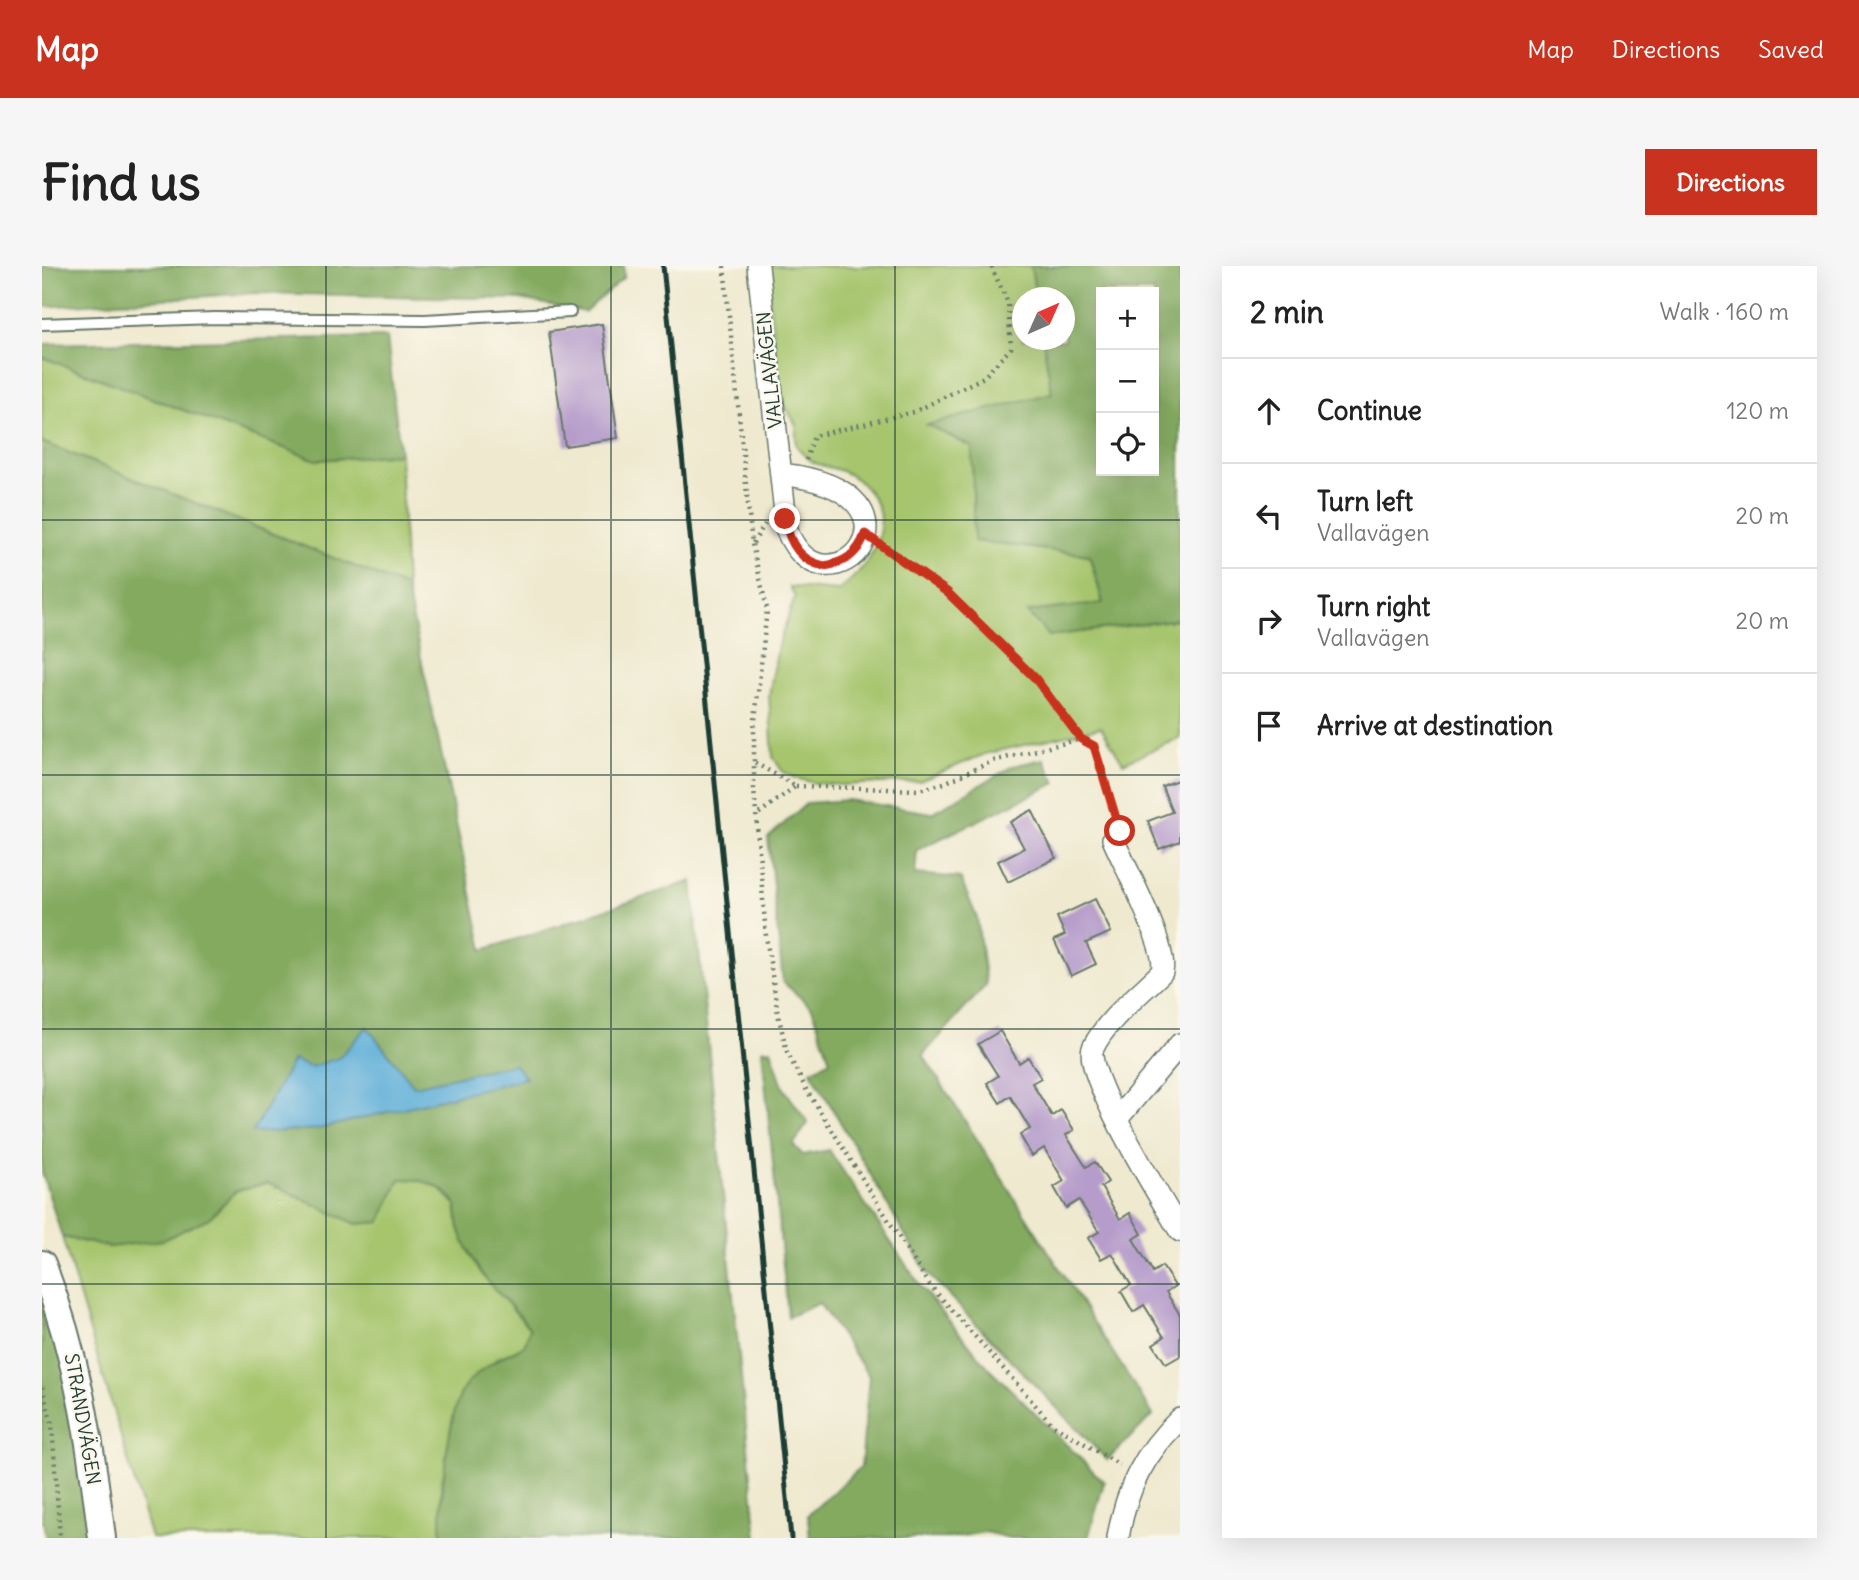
<!DOCTYPE html>
<html lang="en">
<head>
<meta charset="utf-8">
<style>
	body { margin:0; font-family:Delius,sans-serif; background:#f6f6f6; color:#222 }
	.controls { position:absolute; right:21px; top:21px; display:grid; overflow:hidden; border-radius:0px; box-shadow:0 7px 28px #0002 }
	.controls button { width:63px; height:63px; display:grid; place-items:center; padding:0; border:0; border-bottom:2px solid #e0e0e0; background:#fff; color:#222; font:35px sans-serif }
	.compass { position:absolute; left:970px; top:21px; width:63px; height:63px; border-radius:50%; background:#fff; box-shadow:0 7px 28px #0002; rotate:45deg }
	.stop { position:absolute; width:21px; height:21px; margin:-16px; border:5px solid #c8321e; border-radius:50%; background:#fff }
	.stop.end { background:#c8321e; border-color:#fff; box-shadow:0 2px 7px #0008 }
	.list { margin:0; padding:0; list-style:none }
	h2 { display:flex; justify-content:space-between; align-items:center; height:91px; margin:0; padding:0 28px; font-size:30px }
	h2 small { font-size:23px; font-weight:400; color:#767676 }
	.list li { display:grid; grid-template-columns:46px 1fr auto; gap:21px; align-items:center; box-sizing:border-box; height:105px; padding:0 28px; border-top:2px solid #e0e0e0 }
	.list b { display:block; font-size:26px; white-space:nowrap }
	.list p { margin:0; font-size:23px; white-space:nowrap; color:#767676 }
	.list em { font-size:23px; font-style:normal; color:#767676 }
	.icon { flex:none; width:38px; height:38px; fill:none; stroke:currentColor; stroke-width:2; stroke-linecap:round; stroke-linejoin:round }
	.map { position:relative; flex:none; width:1138px; height:1272px; overflow:hidden; border-radius:0px }
	header { display:flex; align-items:center; gap:42px; box-sizing:border-box; height:98px; padding:0 35px; background:#c8321e; color:#fff }
	header strong { font-size:33px }
	nav { display:flex; gap:38px; margin-inline-start:auto; font-size:24px }
	.intro { display:flex; align-items:center; justify-content:space-between; box-sizing:border-box; height:168px; padding:0 42px }
	h1 { margin:0; font-size:49px }
	.button { padding:18px 32px; border-radius:0px; background:#c8321e; color:#fff; font-size:24px; font-weight:700 }
	main { display:flex; gap:42px; padding:0 42px }
	aside { flex:1; background:#fff; border-radius:0px; box-shadow:0 7px 28px #0002 }
	.map>svg:first-child { display:block }
</style>
</head>
<body>
<header>
<strong>Map</strong>
<nav><a>Map</a><a>Directions</a><a>Saved</a></nav>
</header>
<div class="intro"><h1>Find us</h1><a class="button">Directions</a></div>
<main>
<div class="map">
<svg width="1138" height="1272" viewBox="0 0 1138 1272">
	<rect width="100%" height="100%" fill="#fbf7ec"/>
	<filter id="ink" filterUnits="userSpaceOnUse"><feTurbulence type="fractalNoise" baseFrequency=".0143" numOctaves="2"/><feDisplacementMap in="SourceGraphic" scale="14" xChannelSelector="R" yChannelSelector="G"/><feConvolveMatrix kernelMatrix="1 2 1 2 8 2 1 2 1" color-interpolation-filters="sRGB"/></filter>
	<filter id="wash" filterUnits="userSpaceOnUse"><feTurbulence type="fractalNoise" baseFrequency=".00686" numOctaves="4" result="noise"/><feDisplacementMap in="SourceGraphic" scale="28" xChannelSelector="R" yChannelSelector="G"/><feGaussianBlur stdDeviation="1.57" result="paint"/><feColorMatrix in="noise" values="0 0 0 0 0 0 0 0 0 0 0 0 0 0 0 0 0 1.4 0 .05"/><feComposite in="paint" operator="in"/></filter>
	<g filter="url(#wash)">
		<rect width="100%" height="100%" fill="#efe9cf"/>
		<g fill="#a6c56d" stroke="#628150" stroke-width="2">
			<path d="M 724,0 L 989,0 L 994,31 L 980,32 L 980,74 L 1001,74 L 1010,127 L 887,159 L 930,181 L 932,275 L 1047,289 L 1061,337 L 1007,370 L 1138,353 L 1138,472 L 1081,497 L 1059,461 L 943,488 L 878,515 L 800,519 L 773,517 L 753,512 L 741,506 L 731,491 L 727,429 L 736,380 L 753,331 L 748,321 L 796,325 C 833,296 860,250 814,213 C 797,200 784,203 769,195 C 764,192 758,184 754,179 L 754,159 L 737,128 Z"/>
			<polygon points="0,91 274,194 358,188 364,321 0,176"/>
			<polygon points="358,913 378,913 397,922 414,939 417,962 427,986 440,1008 488,1063 482,1080 454,1093 413,1150 399,1220 400,1272 109,1272 20,971 68,981 167,952 194,925 226,917 315,958 338,956"/>
		</g>
		<g fill="#84aa60" stroke="#52744a" stroke-width="2" fill-rule="evenodd">
			<polygon points="0,0 582,0 582,11 543,46 478,33 212,27 0,41"/>
			<path d="M 989,0 L 1138,0 L 1138,353 L 1007,370 L 985,346 L 1061,337 L 1048,289 L 932,275 L 930,181 L 885,159 L 1010,127 L 1001,74 L 1022,74 L 1022,32 L 994,31 ZM 1059,26 L 1112,26 L 1112,205 L 1059,205 Z"/>
			<polygon points="345,71 358,188 274,194 0,91 0,78"/>
			<path d="M 0,176 L 364,321 L 441,684 L 650,615 L 715,1272 L 400,1272 C 396,1243 406,1141 424,1119 C 439,1101 461,1090 482,1080 L 488,1063 C 474,1042 452,1026 438,1005 C 430,992 421,976 417,961 C 415,954 417,946 414,939 C 404,918 377,913 358,913 L 338,956 L 314,958 L 226,917 L 194,925 L 167,952 L 121,974 L 68,981 L 20,971 L 0,907 ZM 325,761 L 372,820 L 472,798 L 484,812 L 276,863 L 211,867 L 251,794 L 268,801 L 297,792 Z"/>
			<polygon points="1002,493 1014,517 875,584 873,608 918,612 935,652 944,719 881,789 1111,1149 1065,1194 885,1007 769,805 788,794 770,742 741,716 726,572 765,537 806,534 890,547 971,500"/>
			<polygon points="729,783 741,821 766,857 751,879 761,889 787,884 881,1024 946,1101 1062,1216 1046,1272 968,1272 943,1266 907,1272 768,1272 766,1249 819,1201 827,1110 777,1037 746,1051 720,784"/>
			<polygon points="0,1024 28,1117 49,1272 4,1272 0,1249"/>
		</g>
		<polygon fill="#5daed8" stroke="#3e7686" stroke-width="2" points="325,761 372,820 472,798 484,812 276,863 210,867 251,794 268,801 297,792"/>
		<g id="blocks">
			<g fill="#b59cca">
				<polygon points="560,58 576,172 523,180 507,66"/>
				<polygon points="1138,513 1138,575 1117,583 1106,555 1130,546 1120,520"/>
				<polygon points="990,544 1014,592 966,616 956,595 982,582 968,556"/>
				<polygon points="1053,633 1069,666 1044,677 1054,698 1029,710 1012,674 1023,669 1015,651"/>
				<polygon points="958,765 977,797 986,791 999,812 990,817 1010,850 1019,844 1032,864 1024,869 1044,901 1053,896 1066,916 1059,921 1078,953 1088,947 1100,968 1091,973 1111,1006 1120,1000 1133,1020 1124,1026 1138,1049 1138,1090 1124,1098 1111,1078 1122,1071 1102,1039 1091,1046 1079,1025 1089,1019 1070,987 1059,993 1046,972 1057,966 1037,934 1024,942 1012,921 1022,915 1002,882 990,890 978,869 988,863 968,830 958,837 945,817 956,810 936,778"/>
			</g>
		</g>
	</g>
	<g filter="url(#ink)">
		<use href="#blocks" fill-opacity="0" stroke="#68796a" stroke-width="2"/>
		<g fill="none" stroke-linecap="round" stroke-linejoin="round">
			<g stroke="#68796a" stroke-width="14">
				<polyline id="service" points="0,58 173,52 383,54 528,46"/>
			</g>
			<g stroke="#68796a" stroke-width="24">
				<g id="minor">
					<path d="M 716,0 L 745,265 C 785,361 904,227 739,208"/>
					<path d="M 1071,573 C 1082,599 1127,683 1120,706 C 1098,728 1065,753 1051,782 C 1040,806 1122,938 1138,965"/>
					<polyline points="1075,853 1138,778"/>
					<path d="M 1076,1272 C 1084,1223 1102,1187 1138,1153"/>
				</g>
			</g>
			<g stroke="#68796a" stroke-width="30">
				<path id="tertiary" d="M 0,998 C 36,1091 48,1173 60,1272"/>
			</g>
			<g stroke="#68796a" stroke-width="4.5" stroke-dasharray="2 5" stroke-linecap="butt">
				<polyline points="682,0 710,278 725,343 712,463 712,523 724,670 736,748 745,786 764,823 886,1017 1010,1158 1078,1199"/>
				<polyline points="764,194 772,170 872,146 942,111 969,82 966,37 949,0"/>
				<polyline points="711,277 723,258"/>
				<path d="M 839,278 C 917,329 985,396 1039,473"/>
				<polyline points="713,497 754,520 715,549"/>
				<path d="M 754,520 L 877,524 L 902,517 L 951,495 L 1039,473 C 1061,479 1068,531 1074,552"/>
				<polyline points="0,1121 10,1158 18,1272"/>
			</g>
			<use href="#service" stroke="#fff" stroke-width="10"/>
			<use href="#minor" stroke="#fff" stroke-width="21"/>
			<use href="#tertiary" stroke="#fff" stroke-width="26"/>
			<polyline stroke="#1f3d34" stroke-width="5" points="621,0 749,1272"/>
		</g>
	</g>
	<g fill="none" stroke-linecap="round" stroke-linejoin="round" filter="url(#ink)">
		<path stroke="#c8321e" stroke-width="9" d="M 743,253 C 747,276 757,295 782,300 C 803,297 816,288 823,268 L 905,326 L 993,412 L 1039,473 L 1052,480 L 1078,565"/>
	</g>
	<path fill="none" stroke="#1f3d34" stroke-width="2" stroke-opacity="0.55" d="M 284,0 L 284,1272M 569,0 L 569,1272M 853,0 L 853,1272M 0,254 L 1138,254M 0,509 L 1138,509M 0,763 L 1138,763M 0,1018 L 1138,1018"/>
	<g text-anchor="middle" dominant-baseline="central" stroke-width="5" stroke-linejoin="round" paint-order="stroke">
		<g font-size="19" fill="#1f3d34" stroke="#fbf7ec">
			<text transform="translate(727 104) rotate(-96)">VALLAVÄGEN</text>
			<text transform="translate(41 1153) rotate(80)">STRANDVÄGEN</text>
		</g>
	</g>
</svg>
<div class="controls">
<button>+</button>
<button>−</button>
<button><svg class="icon" aria-label="locate" viewBox="0 0 24 24"><circle cx="12" cy="12" r="6"/><path d="M12 2v4M12 18v4M2 12h4M18 12h4"/></svg></button>
</div>
<svg class="compass" viewBox="-18 -18 36 36"><path d="M0-13l5 13h-10z" fill="#e53935"/><path d="M0 13l5-13h-10z" fill="#767676"/></svg>
<div class="stop" style="left:1078px;top:565px"></div>
<div class="stop end" style="left:743px;top:253px"></div>
</div>
<aside>
<h2>2 min<small>Walk · 160 m</small></h2>
<ul class="list">
<li><svg class="icon" aria-label="ahead" viewBox="0 0 24 24"><path d="M12 20V5M6 11l6-6 6 6"/></svg><div><b>Continue</b></div><em>120 m</em></li>
<li><svg class="icon" aria-label="left" viewBox="0 0 24 24"><path d="M17 20v-9H6M10 6l-5 5 5 5"/></svg><div><b>Turn left</b><p>Vallavägen</p></div><em>20 m</em></li>
<li><svg class="icon" aria-label="right" viewBox="0 0 24 24"><path d="M7 20v-9h11M14 6l5 5-5 5"/></svg><div><b>Turn right</b><p>Vallavägen</p></div><em>20 m</em></li>
<li><svg class="icon" aria-label="arrive" viewBox="0 0 24 24"><path d="M6 21V4h12l-3 4 3 4H6"/></svg><div><b>Arrive at destination</b></div></li>
</ul>
</aside>
</main>
</body>
</html>
